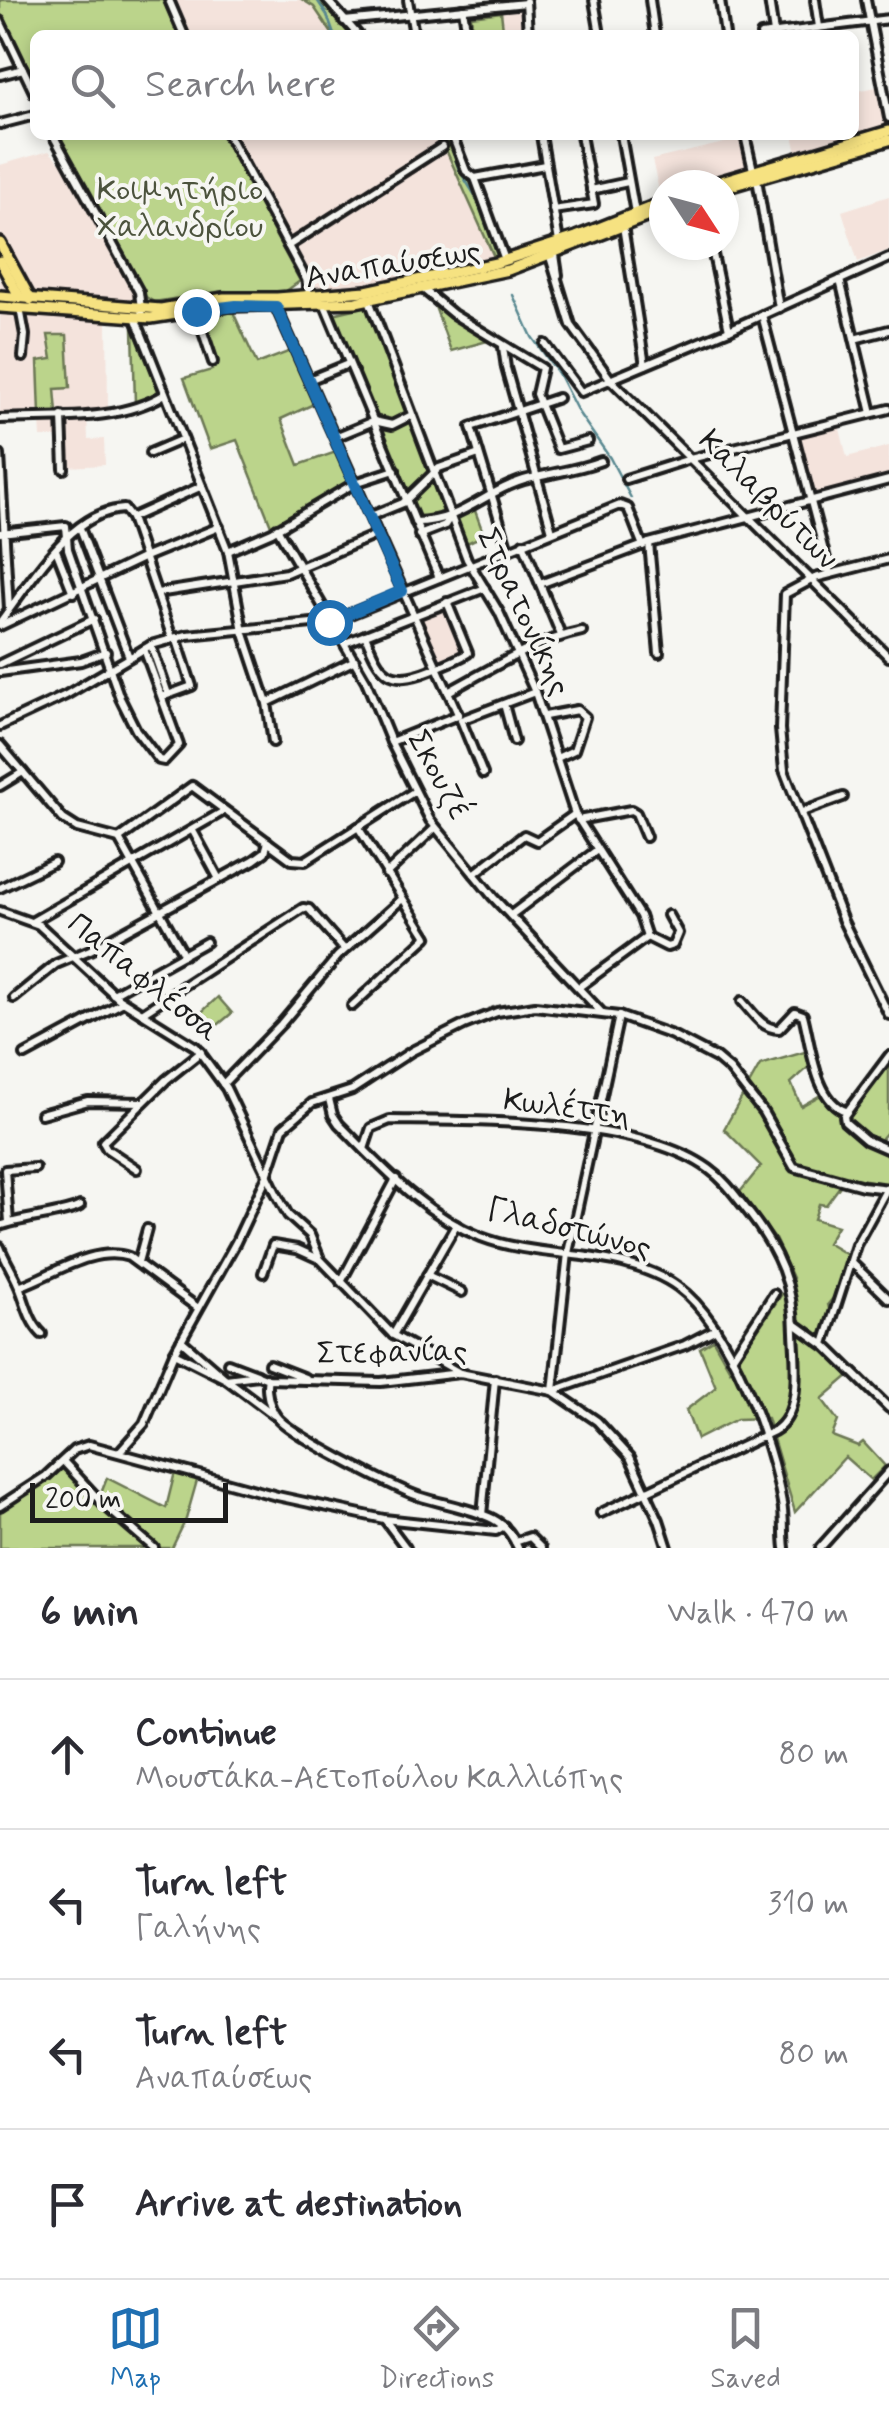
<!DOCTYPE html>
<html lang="en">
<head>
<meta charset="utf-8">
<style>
	body { margin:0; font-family:Mynerve,sans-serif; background:#f7f7f7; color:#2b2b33 }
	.compass { position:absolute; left:649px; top:170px; width:90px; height:90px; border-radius:50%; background:#fff; box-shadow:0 5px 15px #0003; rotate:126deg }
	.scale { position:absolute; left:30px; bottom:25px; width:198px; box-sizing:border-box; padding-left:10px; border:5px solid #1c1c1c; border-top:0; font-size:28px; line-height:35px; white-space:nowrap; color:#1c1c1c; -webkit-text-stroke:8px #f6f6f2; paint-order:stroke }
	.stop { position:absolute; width:30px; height:30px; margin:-22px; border:8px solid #1f6fb2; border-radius:50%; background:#fff }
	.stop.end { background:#1f6fb2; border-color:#fff; box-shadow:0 2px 10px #0008 }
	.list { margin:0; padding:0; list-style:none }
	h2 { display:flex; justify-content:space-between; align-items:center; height:130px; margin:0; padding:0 40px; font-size:42px }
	h2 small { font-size:32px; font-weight:400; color:#7c7c81 }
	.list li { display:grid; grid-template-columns:65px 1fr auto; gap:30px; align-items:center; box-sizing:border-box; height:150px; padding:0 40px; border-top:2px solid #e1e1e2 }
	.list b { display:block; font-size:38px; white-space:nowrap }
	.list p { margin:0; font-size:32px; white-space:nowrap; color:#7c7c81 }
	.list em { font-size:32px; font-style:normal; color:#7c7c81 }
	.icon { flex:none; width:55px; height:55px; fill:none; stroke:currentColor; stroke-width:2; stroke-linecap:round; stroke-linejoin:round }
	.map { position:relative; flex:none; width:889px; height:1548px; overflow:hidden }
	.search { position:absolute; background:#fff; box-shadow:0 5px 15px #0003; left:30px; right:30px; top:30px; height:110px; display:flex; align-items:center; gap:25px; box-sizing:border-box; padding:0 35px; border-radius:15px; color:#7c7c81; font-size:38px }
	.sheet { height:730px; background:#fff }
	nav { display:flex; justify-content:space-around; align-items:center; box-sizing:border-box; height:140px; border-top:2px solid #e1e1e2; background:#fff; font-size:28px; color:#7c7c81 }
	nav a { display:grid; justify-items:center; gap:5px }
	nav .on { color:#1f6fb2 }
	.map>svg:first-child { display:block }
</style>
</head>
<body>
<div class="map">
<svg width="889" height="1548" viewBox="0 0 889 1548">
	<rect width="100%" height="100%" fill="#f6f6f2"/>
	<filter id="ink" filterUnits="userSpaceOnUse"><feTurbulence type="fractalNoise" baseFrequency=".01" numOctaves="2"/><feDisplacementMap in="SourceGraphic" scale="20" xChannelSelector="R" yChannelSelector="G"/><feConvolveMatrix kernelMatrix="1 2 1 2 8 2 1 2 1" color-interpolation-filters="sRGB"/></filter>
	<g filter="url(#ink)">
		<g fill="#f4e3dc">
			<polygon points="170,0 303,0 314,7 332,35 186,35"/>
			<polygon points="520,9 523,35 471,35 468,15"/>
			<polygon points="889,84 889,127 797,153 793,135 854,135 854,92"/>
			<polygon points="231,135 431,135 446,150 495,259 429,276 314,291"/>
			<polygon points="753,136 758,164 690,185 664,185 664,193 660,195 652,160"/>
			<polygon points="49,151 68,171 119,260 138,301 36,294 0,295 0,165"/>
			<polygon points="889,196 889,250 858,262 842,211"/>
			<polygon points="0,311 46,312 107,321 108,410 87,413 88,440 104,439 105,465 67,467 66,437 41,437 40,420 57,418 55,389 69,388 53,360 38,361 40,414 0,416"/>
			<polygon points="839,425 847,457 889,446 889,477 814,496 799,435"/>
			<polygon points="446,607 464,653 436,665 416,619"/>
		</g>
		<g fill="#bbd48b" stroke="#6c7854" stroke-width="2.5">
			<polygon points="0,0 163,0 178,35 35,35 35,87 0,14"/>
			<polygon points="303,0 325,0 329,11 353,35 333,35 314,7"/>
			<polygon points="501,12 503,29 473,33 471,16"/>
			<polygon points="57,135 222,135 300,281 282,294 223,291 154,302 146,297 78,180"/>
			<polygon points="432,135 450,135 465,173 472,179 500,258 495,259 446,150"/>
			<polygon points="433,301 491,340 451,351"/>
			<polygon points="367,306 431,471 408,493 333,314"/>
			<polygon points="233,312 257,364 293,350 316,403 281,419 299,465 336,452 349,483 272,528 237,440 210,449 184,378 212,370 197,318"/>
			<polygon points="133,328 160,393 135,404"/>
			<polygon points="48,335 67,335 70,388 55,389 57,413 40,414 38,361 52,359"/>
			<polygon points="432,480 446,516 418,520 410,500"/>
			<polygon points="474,508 484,535 467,543 456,516"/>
			<polygon points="218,997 232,1013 207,1034 194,1019"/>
			<polygon points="808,1051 812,1064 791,1083 801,1106 821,1095 829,1107 848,1118 889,1060 889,1130 874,1147 889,1153 889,1184 842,1176 840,1186 826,1205 819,1204 814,1219 837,1226 827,1243 849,1256 834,1297 828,1304 830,1313 819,1345 850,1375 822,1399 838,1421 832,1436 858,1446 863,1442 885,1466 871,1480 845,1457 795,1512 767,1418 737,1419 697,1439 686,1410 716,1387 700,1348 713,1340 730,1370 793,1278 775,1239 740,1192 761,1166 724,1129 760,1065"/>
			<polygon points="63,1468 98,1501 107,1478 166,1508 175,1472 198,1477 186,1519 172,1548 0,1548 0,1511 51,1479"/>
		</g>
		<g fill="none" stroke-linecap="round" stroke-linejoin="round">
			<g stroke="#598890" stroke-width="2.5">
				<polyline points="317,0 327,15 334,35"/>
				<polyline points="447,135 459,170 476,197 498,257"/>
				<polyline points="513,295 532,337 558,373 578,412 610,458 631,498"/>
			</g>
			<g stroke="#1c1c1c" stroke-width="14">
				<g id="minor">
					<polyline points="169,0 184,35"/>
					<polyline points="327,0 358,35"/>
					<polyline points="408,0 414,35"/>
					<polyline points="594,0 600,35"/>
					<polyline points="650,0 655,35"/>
					<polyline points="720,0 725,35"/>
					<polyline points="769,0 774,33"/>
					<polyline points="815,0 819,27"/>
					<polyline points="866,0 889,118"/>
					<polyline points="526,1 528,35"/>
					<polyline points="463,9 467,35"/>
					<polyline points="0,21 35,94"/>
					<polyline points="344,21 526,3"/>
					<polyline points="761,35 889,19"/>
					<polyline points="0,75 23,69"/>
					<polyline points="0,124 35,115"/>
					<polyline points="53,135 139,292 142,318"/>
					<polyline points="228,135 306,279 310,298"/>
					<polyline points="452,135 466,171 475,178 505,260"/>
					<polyline points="541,135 559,242"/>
					<polyline points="621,135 635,213"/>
					<polyline points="745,135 753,170"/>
					<polyline points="475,178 545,165"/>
					<polyline points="757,179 779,308"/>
					<polyline points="591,190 628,182"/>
					<polyline points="553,210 594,204 581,135"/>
					<polyline points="623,226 645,365"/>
					<polyline points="711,245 729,330"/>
					<polyline points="288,246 442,147"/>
					<polyline points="554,248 558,275"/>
					<polyline points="548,250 571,325 611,380 889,657"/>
					<polyline points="840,280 872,413"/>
					<polyline points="423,289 453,314 542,368 536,394 558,449 588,441"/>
					<polyline points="369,300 467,559 499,612 535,692 575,814 640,916 647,937"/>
					<polyline points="325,305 439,578"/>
					<polyline points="276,307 458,714"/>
					<polyline points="20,308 25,335 23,357"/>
					<polyline points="196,311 213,362"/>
					<polyline points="762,315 830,574"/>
					<polyline points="135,317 228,551 243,631 267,703 273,742"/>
					<polyline points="854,339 889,330"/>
					<polyline points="545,344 581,392 729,330 889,258"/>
					<polyline points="503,347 506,368 552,531"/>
					<polyline points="309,380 348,364"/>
					<polyline points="62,416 64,469"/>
					<path d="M 0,419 C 53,416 118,423 165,394"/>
					<polyline points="335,437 374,421 392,425 412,415"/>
					<polyline points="150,453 183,439"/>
					<polyline points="0,455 9,609"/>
					<polyline points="626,479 690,459 889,409"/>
					<polyline points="371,516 403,503 439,468 479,454"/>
					<polyline points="131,518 202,486"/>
					<path d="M 415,522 C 462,522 483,492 524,480 C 549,473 575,471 601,461"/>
					<polyline points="80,528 129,657"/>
					<polyline points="277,528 366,681 391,742 430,820 493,897 602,1013"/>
					<polyline points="0,533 66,526 68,549 120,698 136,730 159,760 164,761 179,745 144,649"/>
					<polyline points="419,535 445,525 451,516"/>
					<polyline points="523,543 561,635"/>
					<polyline points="649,543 659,653"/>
					<polyline points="508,549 471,427 558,398"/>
					<polyline points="56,550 73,593"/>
					<polyline points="228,551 272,532 355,483 395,470"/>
					<polyline points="889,559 815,578 785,594 780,729 784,770 843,921 889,1015"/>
					<polyline points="540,584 649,543 889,480"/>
					<polyline points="157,593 286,573 378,534"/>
					<path d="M 0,622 C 30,583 70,511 124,509 L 131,518 L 172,638"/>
					<polyline points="0,626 145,557 219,527"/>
					<path d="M 365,635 C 380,673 389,687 431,670 C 443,665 457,660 468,653 L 447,602"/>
					<polyline points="345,643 485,588"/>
					<polyline points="151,645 168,694"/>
					<polyline points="0,664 94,619"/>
					<polyline points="0,672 81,661 106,652"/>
					<path d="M 448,692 C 491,669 534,641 582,631"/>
					<polyline points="162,697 192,686 176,637"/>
					<polyline points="267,703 355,660"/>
					<polyline points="504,704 514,741"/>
					<polyline points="545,716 577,710 585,717 574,750 557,758"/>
					<polyline points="461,720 535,692"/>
					<polyline points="461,720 483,774"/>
					<polyline points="0,726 66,695 151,645 187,635 333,621 620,505 628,508 643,546"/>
					<polyline points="391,742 458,715"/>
					<polyline points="0,745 63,819 77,828 119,839"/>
					<polyline points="0,786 23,772"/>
					<polyline points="802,812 843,797"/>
					<polyline points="578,820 631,810 636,813 646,837"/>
					<polyline points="193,831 219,879"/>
					<polyline points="119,839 192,786 292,860 305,861 415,791"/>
					<polyline points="119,839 184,955"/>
					<polyline points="386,874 435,828"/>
					<polyline points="474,874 524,835 537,841 575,814"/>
					<polyline points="0,888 54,862"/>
					<polyline points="0,911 39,925 118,998 196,1047 226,1088 276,1193 288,1215 310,1235 320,1259 393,1335 460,1373"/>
					<polyline points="511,915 597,850"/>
					<polyline points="33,921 224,811"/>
					<polyline points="647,937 667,947 673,945 678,933 668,915"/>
					<polyline points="579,987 647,937"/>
					<polyline points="113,994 206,942"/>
					<polyline points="14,998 56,964 90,950 254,860 265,852 268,842"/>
					<path d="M 742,1001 C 753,1013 762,1029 779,1029 L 795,1012 L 803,1015 C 811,1044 815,1101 846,1111"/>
					<polyline points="352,1006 427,937 358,827"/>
					<polyline points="142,1013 303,908 309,909 344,949"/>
					<polyline points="619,1016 568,1253 553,1391 685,1345 716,1329"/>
					<polyline points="25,1055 123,1002"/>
					<polyline points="889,1056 844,1116 845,1122 866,1140 889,1150"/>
					<polyline points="223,1084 281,1024 338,956 401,900"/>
					<path d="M 329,1099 L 333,1115 L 339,1124 C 382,1167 423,1214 481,1237 C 525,1254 577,1252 623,1263 C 642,1268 662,1275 678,1287 C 731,1326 771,1440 782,1503 C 785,1518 783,1533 785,1548"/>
					<polyline points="41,1114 88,1101 143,1102"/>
					<path d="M 364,1149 L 371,1128 L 390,1120 C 475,1121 640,1118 709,1169 C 726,1181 737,1198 750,1214 C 778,1250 794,1286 794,1332 C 795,1361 803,1414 774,1431 L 601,1513"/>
					<polyline points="137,1169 107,1149 103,1142 166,1080 201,1052"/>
					<polyline points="9,1222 5,1170 35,1168"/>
					<path d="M 0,1226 C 20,1218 67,1214 80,1206"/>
					<path d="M 0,1247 C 5,1260 13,1272 18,1284 C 25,1299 28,1321 42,1334"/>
					<polyline points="138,1262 147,1229"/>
					<polyline points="852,1263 889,1299"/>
					<polyline points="263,1273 273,1245 297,1249 319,1259"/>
					<polyline points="427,1275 462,1292"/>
					<polyline points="341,1282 396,1179"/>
					<path d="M 21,1286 C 52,1275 94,1245 129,1257 L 198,1308"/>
					<polyline points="795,1324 827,1347 889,1408"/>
					<polyline points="393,1335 456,1225"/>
					<polyline points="181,1340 226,1379 258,1375 268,1379 381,1382 460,1373 553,1391 597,1421 630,1457 659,1520 668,1548"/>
					<polyline points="824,1344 856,1245 886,1190"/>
					<polyline points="174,1353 226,1379 274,1415"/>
					<polyline points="732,1358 774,1294"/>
					<polyline points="228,1363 257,1374"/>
					<polyline points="269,1364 305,1378"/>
					<path d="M 268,1379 C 265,1389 269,1406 276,1416 C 287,1433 395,1488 418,1496 C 442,1504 471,1508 493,1519 C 506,1526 512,1535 518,1548"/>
					<polyline points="120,1451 144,1424 174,1353 236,1242 267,1176 283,1128 312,1103 352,1090 412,1051 464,1025 497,1012 535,1006 619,1016 672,1035 716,1058 730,1070 763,1112 794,1167 863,1186 889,1189"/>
					<polyline points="63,1461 103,1504 154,1548"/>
					<polyline points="0,1506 46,1476 74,1450 89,1445 277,1496 384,1519 496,1531 504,1526"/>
					<polyline points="482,1515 495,1379"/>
					<polyline points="385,1520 406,1548"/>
					<polyline points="515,1542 530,1537 541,1548"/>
					<polyline points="820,1548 889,1471"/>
				</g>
			</g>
			<g stroke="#1c1c1c" stroke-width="16">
				<g id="major">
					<polyline points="708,185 889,131"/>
					<polyline points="724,188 889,140"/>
					<polyline points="0,243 31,300"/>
					<polyline points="0,261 20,298"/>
					<polyline points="0,296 161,309 224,298 277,298 366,291 496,263 576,237 664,202"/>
					<polyline points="0,307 151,318 228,306 356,302 508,270 664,210"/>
				</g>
			</g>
			<use href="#minor" stroke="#f6f6f2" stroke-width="6"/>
			<use href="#major" stroke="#f6e281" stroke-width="9"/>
		</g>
	</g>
	<g fill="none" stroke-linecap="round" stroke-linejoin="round" filter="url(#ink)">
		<polyline stroke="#1f6fb2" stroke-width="12" points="196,311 236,306 276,307 402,591 329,622"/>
	</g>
	<g text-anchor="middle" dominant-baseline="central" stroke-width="8" stroke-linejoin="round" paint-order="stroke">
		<g font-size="32" fill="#4c533d" stroke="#f6f6f2">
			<text x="180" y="191">Κοιμητήριο<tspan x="180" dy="37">Χαλανδρίου</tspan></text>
		</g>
		<g font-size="32" fill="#1c1c1c" stroke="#f6f6f2">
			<text transform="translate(393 265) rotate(-9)">Αναπαύσεως</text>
			<text transform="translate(768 500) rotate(45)">Καλαβρύτων</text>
			<text transform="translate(523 612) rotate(65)">Στρατονίκης</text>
			<text transform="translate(438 775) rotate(61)">Σκουζέ</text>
			<text transform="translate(143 978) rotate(39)">Παπαφλέσσα</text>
			<text transform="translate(567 1108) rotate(7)">Κωλέττη</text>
			<text transform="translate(569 1229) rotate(14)">Γλαδστώνος</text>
			<text transform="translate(392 1353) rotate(-1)">Στεφανίας</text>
		</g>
	</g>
</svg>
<svg class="compass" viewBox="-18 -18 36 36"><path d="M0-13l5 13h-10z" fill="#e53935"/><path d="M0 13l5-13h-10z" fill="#7c7c81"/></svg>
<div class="scale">200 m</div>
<div class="stop" style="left:329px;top:622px"></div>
<div class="stop end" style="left:196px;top:311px"></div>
<div class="search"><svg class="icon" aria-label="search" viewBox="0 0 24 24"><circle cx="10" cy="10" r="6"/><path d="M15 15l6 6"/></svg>Search here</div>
</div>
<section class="sheet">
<h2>6 min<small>Walk · 470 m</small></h2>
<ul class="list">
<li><svg class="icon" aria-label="ahead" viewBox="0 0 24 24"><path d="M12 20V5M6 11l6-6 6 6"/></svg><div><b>Continue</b><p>Μουστάκα-Αετοπούλου Καλλιόπης</p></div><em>80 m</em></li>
<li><svg class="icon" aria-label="left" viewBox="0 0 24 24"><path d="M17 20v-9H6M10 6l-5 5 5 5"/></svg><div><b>Turn left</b><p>Γαλήνης</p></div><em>310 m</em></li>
<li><svg class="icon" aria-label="left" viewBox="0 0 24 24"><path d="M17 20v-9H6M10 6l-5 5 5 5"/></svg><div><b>Turn left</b><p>Αναπαύσεως</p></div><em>80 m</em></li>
<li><svg class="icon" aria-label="arrive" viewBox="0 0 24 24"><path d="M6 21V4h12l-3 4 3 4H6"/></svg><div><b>Arrive at destination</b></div></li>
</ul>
</section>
<nav>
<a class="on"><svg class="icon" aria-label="map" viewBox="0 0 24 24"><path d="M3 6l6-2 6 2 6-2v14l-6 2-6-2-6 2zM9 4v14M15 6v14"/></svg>Map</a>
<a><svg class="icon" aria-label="directions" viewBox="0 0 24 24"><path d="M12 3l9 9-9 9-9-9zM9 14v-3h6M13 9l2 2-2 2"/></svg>Directions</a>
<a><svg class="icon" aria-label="saved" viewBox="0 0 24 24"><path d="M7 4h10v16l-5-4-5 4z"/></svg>Saved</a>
</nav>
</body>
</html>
